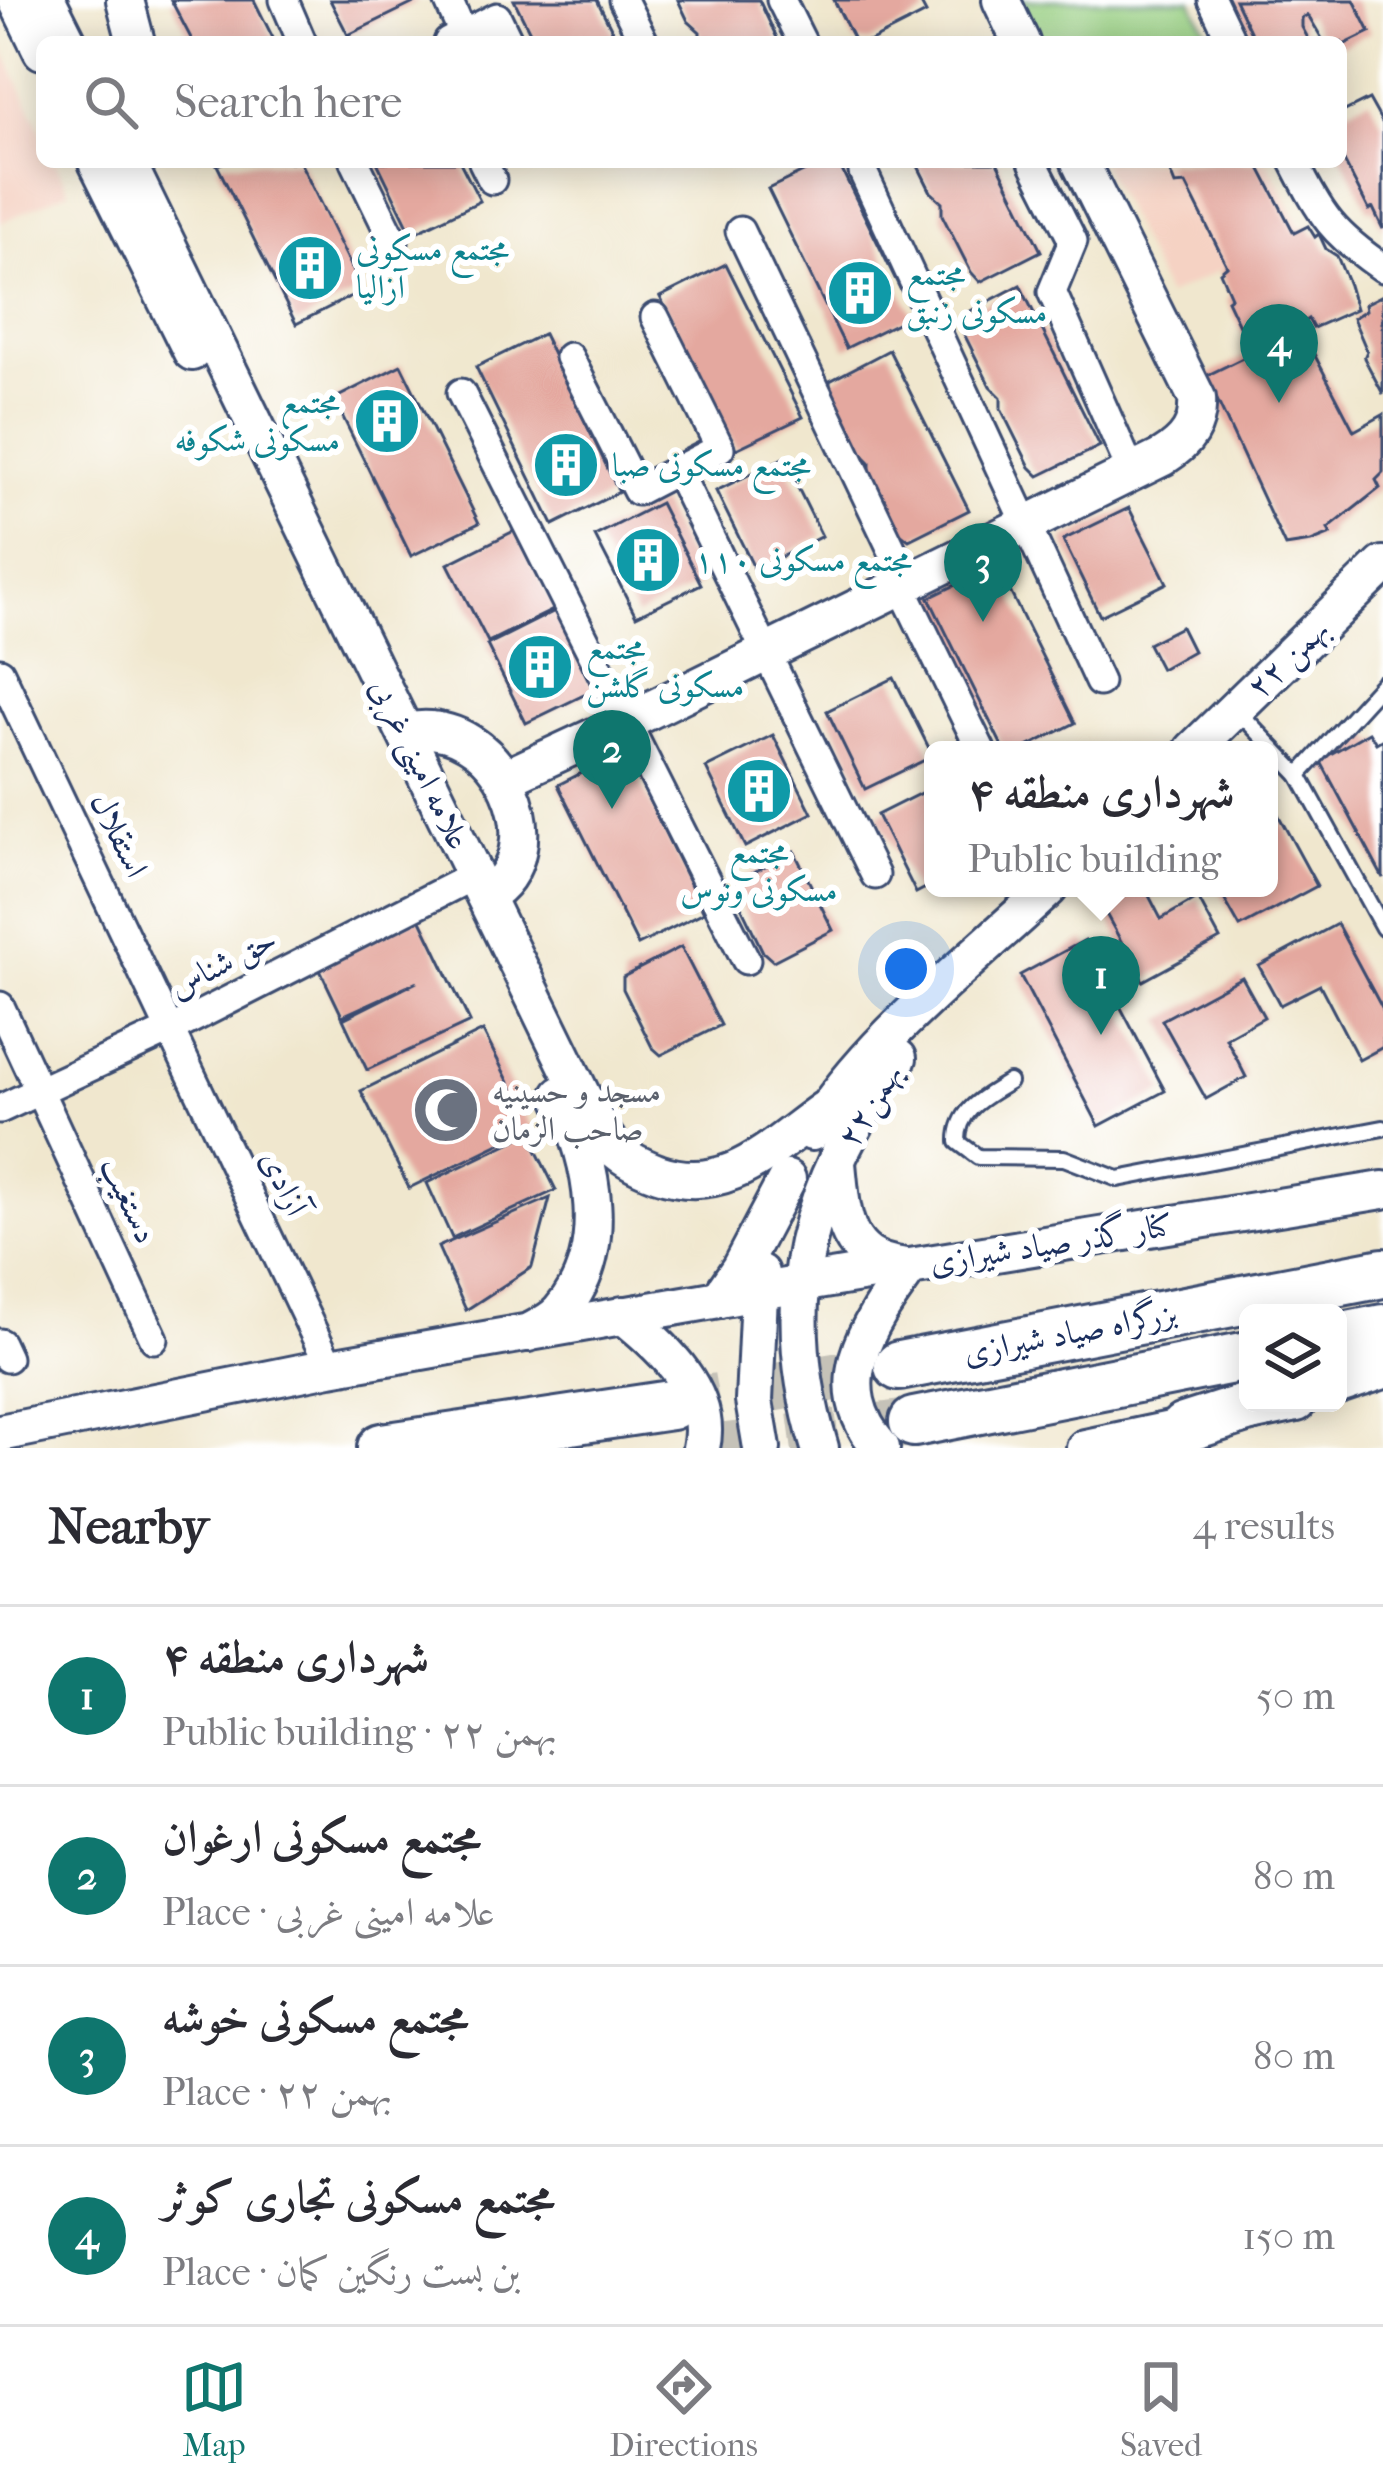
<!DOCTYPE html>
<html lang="en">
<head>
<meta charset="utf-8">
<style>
	body { margin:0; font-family:"IM FELL French Canon",Amiri,serif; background:#f7f7f7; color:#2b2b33 }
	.controls { position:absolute; right:36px; bottom:36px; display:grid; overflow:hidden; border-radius:18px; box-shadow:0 6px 30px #0003 }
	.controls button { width:108px; height:108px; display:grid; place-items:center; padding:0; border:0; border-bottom:3px solid #e1e1e2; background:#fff; color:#2b2b33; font:60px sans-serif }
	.you { position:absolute; left:906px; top:969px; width:42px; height:42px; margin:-30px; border:9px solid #fff; border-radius:50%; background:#1a73e8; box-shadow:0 0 0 18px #1a73e833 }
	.badge { display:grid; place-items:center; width:78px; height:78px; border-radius:50%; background:#0f766e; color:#fff; font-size:39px; font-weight:700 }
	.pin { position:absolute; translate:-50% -99px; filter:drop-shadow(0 3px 6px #0008) }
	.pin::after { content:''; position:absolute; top:63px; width:42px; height:36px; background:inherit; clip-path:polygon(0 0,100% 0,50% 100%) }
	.popup { position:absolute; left:924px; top:741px; width:354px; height:156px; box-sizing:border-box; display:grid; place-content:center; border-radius:18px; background:#fff; filter:drop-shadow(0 3px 9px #0005); font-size:39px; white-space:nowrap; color:#7c7c81 }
	.popup b { font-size:45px; color:#2b2b33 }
	.popup::after { content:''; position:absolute; left:50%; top:100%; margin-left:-24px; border:24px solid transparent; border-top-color:#fff }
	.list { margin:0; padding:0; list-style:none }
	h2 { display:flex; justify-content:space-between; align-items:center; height:156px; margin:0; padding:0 48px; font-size:51px }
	h2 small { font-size:39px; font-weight:400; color:#7c7c81 }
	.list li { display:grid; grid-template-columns:78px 1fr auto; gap:36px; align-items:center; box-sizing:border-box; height:180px; padding:0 48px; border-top:3px solid #e1e1e2 }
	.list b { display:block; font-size:45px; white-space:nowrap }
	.list p { margin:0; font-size:39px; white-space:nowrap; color:#7c7c81 }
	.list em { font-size:39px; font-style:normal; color:#7c7c81 }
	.icon { flex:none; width:66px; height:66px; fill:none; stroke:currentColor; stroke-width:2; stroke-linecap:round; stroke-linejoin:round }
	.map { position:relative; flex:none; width:1383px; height:1448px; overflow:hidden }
	.search { position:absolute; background:#fff; box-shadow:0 6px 30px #0003; left:36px; right:36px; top:36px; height:132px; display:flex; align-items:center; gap:30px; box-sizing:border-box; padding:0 42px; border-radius:18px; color:#7c7c81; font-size:45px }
	.sheet { height:876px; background:#fff }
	nav { display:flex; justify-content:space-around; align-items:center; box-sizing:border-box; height:168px; border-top:3px solid #e1e1e2; background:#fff; font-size:33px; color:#7c7c81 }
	nav a { display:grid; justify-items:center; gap:6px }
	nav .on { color:#0f766e }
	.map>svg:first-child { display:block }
</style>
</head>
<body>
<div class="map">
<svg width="1383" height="1448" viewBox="0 0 1383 1448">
	<rect width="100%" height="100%" fill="#fff"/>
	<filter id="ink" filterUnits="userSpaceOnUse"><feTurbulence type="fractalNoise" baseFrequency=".00833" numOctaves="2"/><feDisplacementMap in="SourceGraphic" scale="24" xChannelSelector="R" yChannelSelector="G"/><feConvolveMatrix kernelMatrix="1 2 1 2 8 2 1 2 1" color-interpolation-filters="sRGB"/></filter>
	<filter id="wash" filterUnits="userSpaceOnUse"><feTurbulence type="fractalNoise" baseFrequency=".004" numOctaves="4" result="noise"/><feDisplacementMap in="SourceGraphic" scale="48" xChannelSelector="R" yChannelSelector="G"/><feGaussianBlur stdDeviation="2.7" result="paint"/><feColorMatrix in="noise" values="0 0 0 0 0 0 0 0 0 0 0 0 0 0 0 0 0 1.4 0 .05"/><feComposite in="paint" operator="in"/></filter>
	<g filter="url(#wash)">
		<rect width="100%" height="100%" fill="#f0e7ce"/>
		<g fill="#f5d2c3">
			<polygon points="0,43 42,133 42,162 55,162 69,191 0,223"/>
			<polygon points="1101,162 1268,162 1302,229 1167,296"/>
		</g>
		<polygon fill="#96ce80" stroke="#587e6f" stroke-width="3" points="1020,0 1191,0 1213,42 1040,42"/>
		<g id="blocks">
			<g fill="#e4a89f">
				<polygon points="171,0 254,0 275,42 193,42"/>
				<polygon points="330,0 420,0 348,35"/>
				<polygon points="514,0 597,0 618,42 535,42"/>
				<polygon points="678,0 759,0 779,42 700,42 700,32 688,21"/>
				<polygon points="834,0 919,0 926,13 869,42 855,42"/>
				<polygon points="1235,0 1354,0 1370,32 1341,46 1341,42 1324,42 1308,15 1302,18 1302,27 1310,42 1255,42"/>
				<polygon points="1369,99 1383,124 1383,229 1373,208 1369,210 1341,155 1341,113"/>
				<polygon points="224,162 300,162 363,290 296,324 217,165"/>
				<polygon points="377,162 460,162 480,201 412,234"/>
				<polygon points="824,162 838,162 913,315 846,348 768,189"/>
				<polygon points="916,162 997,162 1041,251 980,282 971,272 942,215 942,202 931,192"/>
				<polygon points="1166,162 1257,162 1294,233 1308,226 1315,237 1319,234 1326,249 1337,256 1349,285 1356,309 1313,328 1308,319 1299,325 1354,431 1383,415 1383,473 1376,480 1380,488 1328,529 1331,534 1311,542 1285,546 1206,376 1247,356 1255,370 1266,366 1251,337 1246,340 1227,300 1231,297 1220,272 1227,266 1186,184 1175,185"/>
				<polygon points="726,264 803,417 736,449 660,297"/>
				<polygon points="1020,285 1100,446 1039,476 1030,467 1001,409 1001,397 990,386 961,328 961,316"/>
				<polygon points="1383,295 1383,394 1364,358 1367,351 1353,318 1366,310 1365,304"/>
				<polygon points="543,334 619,492 553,525 476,367"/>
				<polygon points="889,350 969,510 909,540 899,532 870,474 870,462 859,451 830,393 830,381"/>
				<polygon points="401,365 479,523 411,556 334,399"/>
				<polygon points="783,458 822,536 755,570 716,491"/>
				<polygon points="660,503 701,584 636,616 595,536"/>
				<polygon points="1129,508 1167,583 1100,616 1063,540"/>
				<polygon points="516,530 555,609 488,642 448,564"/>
				<polygon points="997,565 1075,723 1021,750 1004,750 929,598"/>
				<polygon points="555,611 594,690 526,723 487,645"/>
				<polygon points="1181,627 1193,651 1161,669 1148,644"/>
				<polygon points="894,678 933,756 865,789 827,711"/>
				<polygon points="1369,732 1376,743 1383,739 1383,878 1320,760"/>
				<polygon points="773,735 812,813 745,847 706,768"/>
				<polygon points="625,751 704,912 638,945 558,785"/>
				<polygon points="933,787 933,884 916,893 877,815"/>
				<polygon points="1269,798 1317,886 1240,927 1218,888 1269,888"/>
				<polygon points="794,851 833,930 773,961 763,952 735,894 735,882"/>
				<polygon points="1127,888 1145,888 1161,919 1198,898 1220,939 1143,981 1100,903"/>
				<polygon points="419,916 470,1022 367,1070 343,1019 417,982 342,1016 318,966"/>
				<polygon points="1337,924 1383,1010 1383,1047 1359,1060 1320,985 1280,1005 1259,966"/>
				<polygon points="1085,940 1165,1091 1099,1126 1020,975"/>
				<polygon points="681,947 721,1025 661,1055 652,1047 623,989 623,977"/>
				<polygon points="1242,977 1264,1017 1226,1038 1246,1077 1206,1099 1162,1020"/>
				<polygon points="483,1031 532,1128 409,1188 361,1091"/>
				<polygon points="528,1134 556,1190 452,1238 427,1183"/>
				<polygon points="550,1198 532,1267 466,1310 438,1247"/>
			</g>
		</g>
	</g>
	<g filter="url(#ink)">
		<use href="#blocks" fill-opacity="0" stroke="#3b4b6f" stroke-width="3"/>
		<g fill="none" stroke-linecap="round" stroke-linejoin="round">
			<g stroke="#c5c2b8" stroke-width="48" stroke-dasharray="48 24" stroke-linecap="butt">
				<polyline points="671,1405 899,1366"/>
				<polyline points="719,1448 910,1423"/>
			</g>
			<g stroke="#3b4b6f" stroke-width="20">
				<g id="lane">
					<polyline points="1236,709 1299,775 1383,928"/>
					<polyline points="1299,775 1383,683"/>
					<path d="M 1009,1082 C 984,1097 957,1110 958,1142 L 978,1157 L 1064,1158 L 1118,1179 L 1383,1128"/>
				</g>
			</g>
			<g stroke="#3b4b6f" stroke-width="33">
				<g id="street">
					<polyline points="284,0 302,42"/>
					<polyline points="448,0 463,34"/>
					<polyline points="623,0 644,42"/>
					<polyline points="781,0 802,42"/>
					<polyline points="1212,0 1232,42"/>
					<polyline points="448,42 497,17 509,42"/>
					<polyline points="355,162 394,242"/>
					<polyline points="483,162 492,180"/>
					<polyline points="1033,162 1073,241 1052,292 1132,473"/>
					<path d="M 1294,162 C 1322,217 1332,233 1383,268"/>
					<polyline points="863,172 1099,682"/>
					<polyline points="740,231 908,583 908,600 981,750"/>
					<polyline points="569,357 637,491 720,448 655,317"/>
					<polyline points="461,393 746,960"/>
					<polyline points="677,470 875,875"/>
					<polyline points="0,672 330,1367"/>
					<polyline points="0,1006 154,1339"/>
					<polyline points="0,1109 172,1029 475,875"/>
					<polyline points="0,1343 7,1358"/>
				</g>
			</g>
			<g stroke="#3b4b6f" stroke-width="42">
				<g id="secondary">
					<polyline points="17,0 42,51"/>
					<polyline points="47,0 68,42"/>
					<polyline points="125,0 136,42"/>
					<polyline points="1001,0 1021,42"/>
					<polyline points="97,162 192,352"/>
					<path d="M 127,162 L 582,1096 C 591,1111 599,1131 610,1144 C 622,1158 642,1167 658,1173 C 728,1197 771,1147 824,1110"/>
					<path d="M 405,732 C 502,711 560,853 485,896"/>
					<polyline points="1193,750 1383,565"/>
					<path d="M 505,778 L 628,721 L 1163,457 C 1187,442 1199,426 1197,398 L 1080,162"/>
					<path d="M 812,1132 C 866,1042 972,961 1049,888"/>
					<path d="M 837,1163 C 842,1212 842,1259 901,1266"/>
					<polyline points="760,1273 754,1401 762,1448"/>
					<path d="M 719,1299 C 783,1287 846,1275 910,1267 L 1383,1190"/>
					<path d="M 623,1315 C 662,1346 714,1393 701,1448"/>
					<path d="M 528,1333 C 539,1327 552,1321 560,1312 C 613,1252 593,1160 561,1095"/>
					<polyline points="0,1433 330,1367 719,1299 740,1268 787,1179"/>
					<path d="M 820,1448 C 774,1298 807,1183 898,1058"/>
					<path d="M 881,1448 C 824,1383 870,1323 910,1267"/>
					<polyline points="1085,1448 1297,1403"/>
				</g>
			</g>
			<g stroke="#3b4b6f" stroke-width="54">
				<g id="highway">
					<polyline points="1338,1338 1383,1329"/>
					<polyline points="899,1366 1383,1273"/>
					<polyline points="1338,1379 1383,1364"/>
					<polyline points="914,1422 1248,1356"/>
					<polyline points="1184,1428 1262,1403"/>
					<polyline points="382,1448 671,1405"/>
				</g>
			</g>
			<use href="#lane" stroke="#fff" stroke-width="14"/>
			<use href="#street" stroke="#fff" stroke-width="27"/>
			<use href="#secondary" stroke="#fff" stroke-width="36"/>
			<use href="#highway" stroke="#fff" stroke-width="48"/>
		</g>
	</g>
	<defs>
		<g id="building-disc" transform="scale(3.45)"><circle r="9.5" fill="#0f9aa8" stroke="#fff"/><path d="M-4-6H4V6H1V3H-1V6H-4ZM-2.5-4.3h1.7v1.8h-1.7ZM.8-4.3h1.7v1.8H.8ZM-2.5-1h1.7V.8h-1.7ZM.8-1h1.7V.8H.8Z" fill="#fff"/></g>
		<g id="mosque-disc" transform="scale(3.45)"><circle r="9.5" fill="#6b7280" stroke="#fff"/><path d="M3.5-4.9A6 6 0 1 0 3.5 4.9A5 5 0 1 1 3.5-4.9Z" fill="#fff"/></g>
	</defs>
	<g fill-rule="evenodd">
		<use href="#building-disc" x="310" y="268"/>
		<use href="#building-disc" x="860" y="293"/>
		<use href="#building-disc" x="387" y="421"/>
		<use href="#building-disc" x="566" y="465"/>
		<use href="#building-disc" x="648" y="560"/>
		<use href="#building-disc" x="540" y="667"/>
		<use href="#building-disc" x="759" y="791"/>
		<use href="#mosque-disc" x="446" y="1110"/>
	</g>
	<g text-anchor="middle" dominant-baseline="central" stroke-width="12" stroke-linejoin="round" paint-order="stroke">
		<g font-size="33" fill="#0d838f" stroke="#fff" text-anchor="start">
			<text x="356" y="249">مجتمع مسکونی<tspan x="356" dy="38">آزالیا</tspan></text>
			<text x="906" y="274">مجتمع<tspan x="906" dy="38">مسکونی زنبق</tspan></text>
			<text x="340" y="402" text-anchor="end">مجتمع<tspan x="340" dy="38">مسکونی شکوفه</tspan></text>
			<text x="612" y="465">مجتمع مسکونی صبا</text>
			<text x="694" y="560">مجتمع مسکونی ۱۱۰</text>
			<text x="586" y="648">مجتمع<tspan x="586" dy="38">مسکونی گلشن</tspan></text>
			<text x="759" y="852" text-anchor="middle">مجتمع<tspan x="759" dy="38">مسکونی ونوس</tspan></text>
		</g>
		<g font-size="33" fill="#1b2f5e" stroke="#fff">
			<text transform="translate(1288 658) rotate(-44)">۲۲ بهمن</text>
			<text transform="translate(420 764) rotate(64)">علامه امینی غربی</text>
			<text transform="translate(119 835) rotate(64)">استقلال</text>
			<text transform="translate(223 963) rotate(-27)">حق شناس</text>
			<text transform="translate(870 1105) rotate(-58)">۲۲بهمن</text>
			<text transform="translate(284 1183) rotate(65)">آزادی</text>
			<text transform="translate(129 1200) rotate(65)">دستغیب</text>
			<text transform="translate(1051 1244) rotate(-9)">کنار گذر صیاد شیرازی</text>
			<text transform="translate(1070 1333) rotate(-11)">بزرگراه صیاد شیرازی</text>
		</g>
		<g font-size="33" fill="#5b616d" stroke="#fff" text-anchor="start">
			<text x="492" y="1091">مسجد و حسینیه<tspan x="492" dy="38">صاحب الزمان</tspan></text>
		</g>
	</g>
</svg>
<div class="controls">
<button><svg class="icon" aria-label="layers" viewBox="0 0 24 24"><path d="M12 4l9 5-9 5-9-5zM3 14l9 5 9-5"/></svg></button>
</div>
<div class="you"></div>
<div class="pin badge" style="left:1101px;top:1035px">1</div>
<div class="popup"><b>شهرداری منطقه ۴</b>Public building</div>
<div class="pin badge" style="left:612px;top:809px">2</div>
<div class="pin badge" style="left:983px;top:622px">3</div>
<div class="pin badge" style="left:1279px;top:403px">4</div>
<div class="search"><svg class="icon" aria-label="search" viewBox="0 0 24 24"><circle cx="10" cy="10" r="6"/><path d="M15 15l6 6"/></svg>Search here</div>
</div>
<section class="sheet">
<h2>Nearby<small>4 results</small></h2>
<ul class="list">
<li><span class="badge">1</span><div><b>شهرداری منطقه ۴</b><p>Public building · ۲۲ بهمن</p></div><em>50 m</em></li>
<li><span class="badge">2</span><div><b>مجتمع مسکونی ارغوان</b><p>Place · علامه امینی غربی</p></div><em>80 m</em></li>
<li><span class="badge">3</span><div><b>مجتمع مسکونی خوشه</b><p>Place · ۲۲ بهمن</p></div><em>80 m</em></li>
<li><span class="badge">4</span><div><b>مجتمع مسکونی تجاری کوثر</b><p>Place · بن بست رنگین کمان</p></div><em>150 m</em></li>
</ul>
</section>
<nav>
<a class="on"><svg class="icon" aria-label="map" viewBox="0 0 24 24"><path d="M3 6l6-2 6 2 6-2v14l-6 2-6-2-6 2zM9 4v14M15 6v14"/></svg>Map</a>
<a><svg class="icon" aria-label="directions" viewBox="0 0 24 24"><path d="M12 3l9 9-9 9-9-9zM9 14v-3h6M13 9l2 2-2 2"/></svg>Directions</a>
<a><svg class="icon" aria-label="saved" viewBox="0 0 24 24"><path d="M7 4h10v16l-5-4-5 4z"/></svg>Saved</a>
</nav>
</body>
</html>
